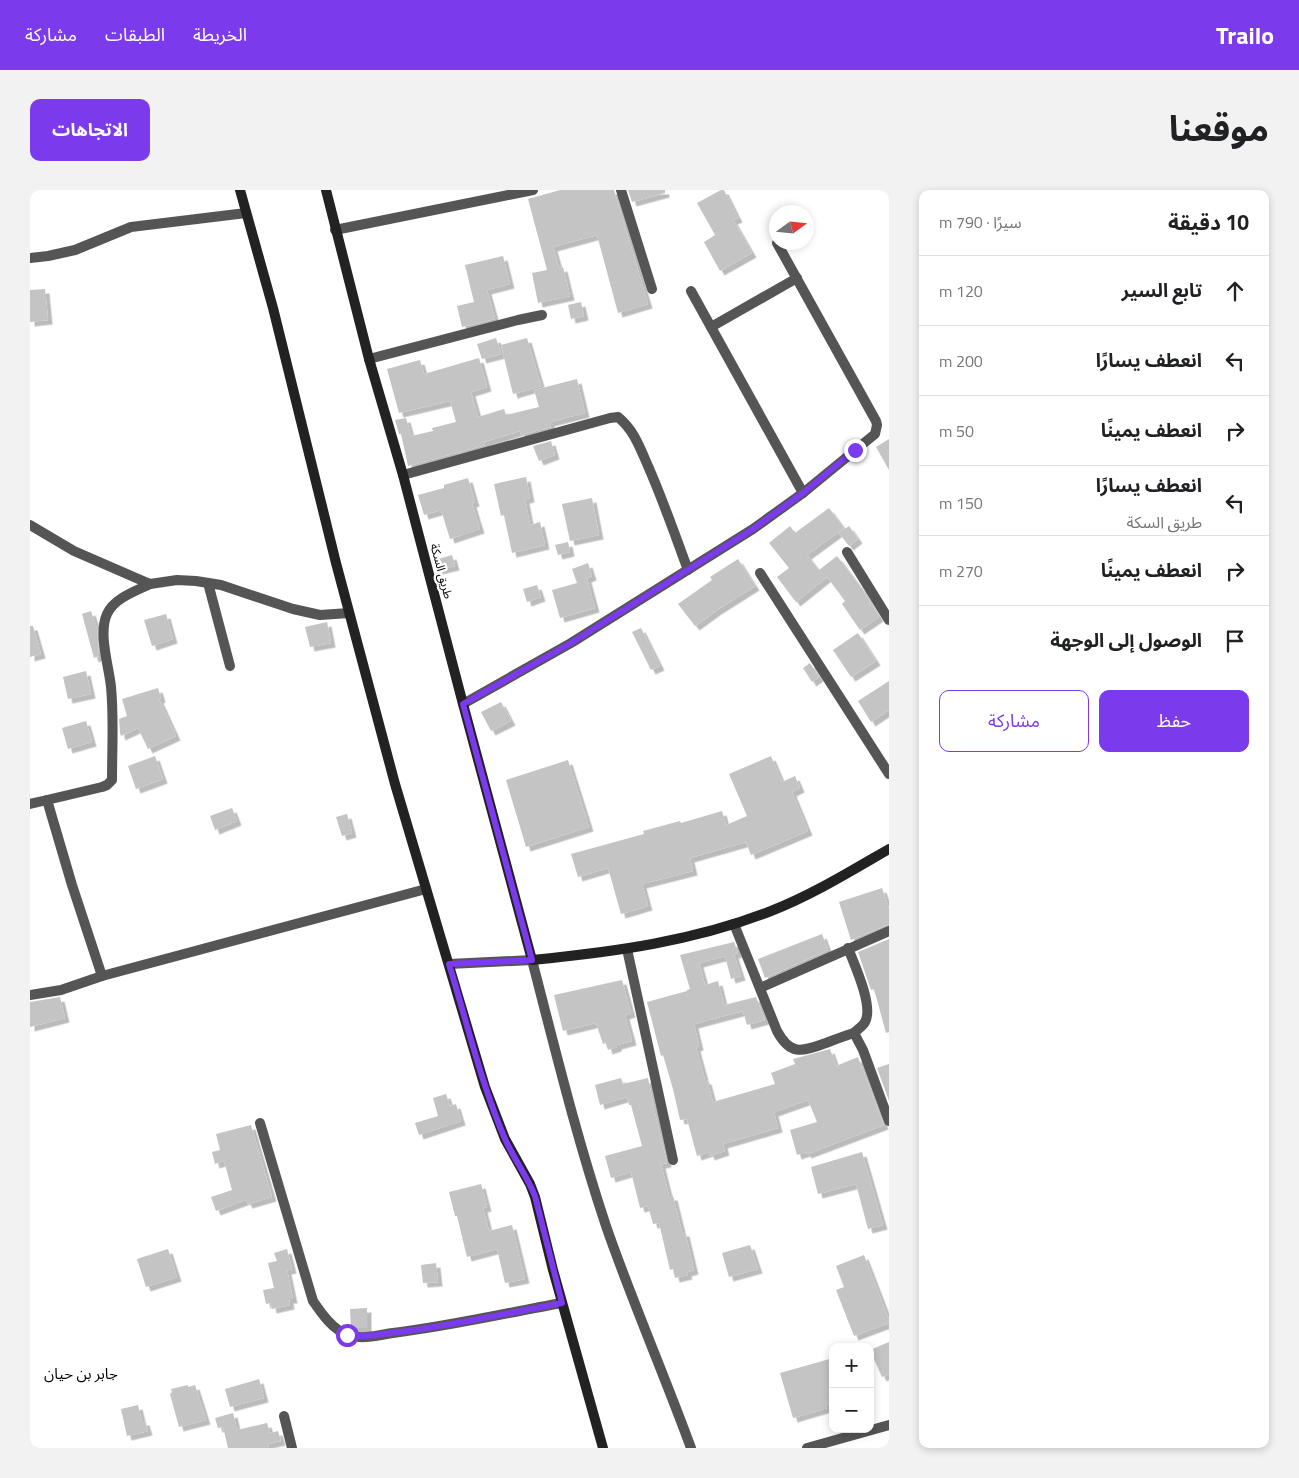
<!DOCTYPE html>
<html lang="ar">
<head>
<meta charset="utf-8">
<style>
	body { margin:0; font-family:"Titillium Web","Noto Sans Arabic",sans-serif; background:#f2f2f2; color:#202124; direction:rtl }
	.controls { position:absolute; right:15px; bottom:15px; display:grid; overflow:hidden; border-radius:10px; box-shadow:0 2px 8px #0003 }
	.controls button { width:45px; height:45px; display:grid; place-items:center; padding:0; border:0; border-bottom:1px solid #e0e0e0; background:#fff; color:#202124; font:25px sans-serif }
	.compass { position:absolute; left:739px; top:15px; width:45px; height:45px; border-radius:50%; background:#fff; box-shadow:0 2px 8px #0003; rotate:75deg }
	.stop { position:absolute; width:15px; height:15px; margin:-11px; border:4px solid #7c3aed; border-radius:50%; background:#fff }
	.stop.end { background:#7c3aed; border-color:#fff; box-shadow:0 1px 5px #0008 }
	.list { margin:0; padding:0; list-style:none }
	h2 { display:flex; justify-content:space-between; align-items:center; height:65px; margin:0; padding:0 20px; font-size:21px }
	h2 small { font-size:16px; font-weight:400; color:#757577 }
	.list li { display:grid; grid-template-columns:32px 1fr auto; gap:15px; align-items:center; box-sizing:border-box; height:70px; padding:0 20px; border-top:1px solid #e0e0e0 }
	.list b { display:block; font-size:19px; white-space:nowrap }
	.list p { margin:0; font-size:16px; white-space:nowrap; color:#757577 }
	.list em { font-size:16px; font-style:normal; color:#757577 }
	.actions { display:flex; gap:10px; padding:15px 20px }
	.actions a { flex:1; padding:11px 0; border:1px solid #7c3aed; border-radius:10px; text-align:center; font-size:18px; color:#7c3aed }
	.actions .main { background:#7c3aed; color:#fff }
	.icon { flex:none; width:28px; height:28px; fill:none; stroke:currentColor; stroke-width:2; stroke-linecap:round; stroke-linejoin:round }
	.map { position:relative; flex:none; width:859px; height:1258px; overflow:hidden; direction:ltr; border-radius:10px }
	header { display:flex; align-items:center; gap:30px; box-sizing:border-box; height:70px; padding:0 25px; background:#7c3aed; color:#fff }
	header strong { font-size:24px }
	nav { display:flex; gap:28px; margin-inline-start:auto; font-size:18px }
	.intro { display:flex; align-items:center; justify-content:space-between; box-sizing:border-box; height:120px; padding:0 30px }
	h1 { margin:0; font-size:35px }
	.button { padding:12px 22px; border-radius:10px; background:#7c3aed; color:#fff; font-size:18px; font-weight:700 }
	main { display:flex; gap:30px; padding:0 30px }
	aside { flex:1; background:#fff; border-radius:10px; box-shadow:0 2px 8px #0003 }
	.map>svg:first-child { display:block }
</style>
</head>
<body>
<header>
<strong>Trailo</strong>
<nav><a>الخريطة</a><a>الطبقات</a><a>مشاركة</a></nav>
</header>
<div class="intro"><h1>موقعنا</h1><a class="button">الاتجاهات</a></div>
<main>
<aside>
<h2>10 دقيقة<small>سيرًا · 790 m</small></h2>
<ul class="list">
<li><svg class="icon" aria-label="ahead" viewBox="0 0 24 24"><path d="M12 20V5M6 11l6-6 6 6"/></svg><div><b>تابع السير</b></div><em>120 m</em></li>
<li><svg class="icon" aria-label="left" viewBox="0 0 24 24"><path d="M17 20v-9H6M10 6l-5 5 5 5"/></svg><div><b>انعطف يسارًا</b></div><em>200 m</em></li>
<li><svg class="icon" aria-label="right" viewBox="0 0 24 24"><path d="M7 20v-9h11M14 6l5 5-5 5"/></svg><div><b>انعطف يمينًا</b></div><em>50 m</em></li>
<li><svg class="icon" aria-label="left" viewBox="0 0 24 24"><path d="M17 20v-9H6M10 6l-5 5 5 5"/></svg><div><b>انعطف يسارًا</b><p>طريق السكة</p></div><em>150 m</em></li>
<li><svg class="icon" aria-label="right" viewBox="0 0 24 24"><path d="M7 20v-9h11M14 6l5 5-5 5"/></svg><div><b>انعطف يمينًا</b></div><em>270 m</em></li>
<li><svg class="icon" aria-label="arrive" viewBox="0 0 24 24"><path d="M6 21V4h12l-3 4 3 4H6"/></svg><div><b>الوصول إلى الوجهة</b></div></li>
</ul>
<div class="actions"><a class="main">حفظ</a><a>مشاركة</a></div>
</aside>
<div class="map">
<svg width="859" height="1258" viewBox="0 0 859 1258">
	<defs>
		<filter id="shadow"><feDropShadow dx="4.5" dy="4.5" stdDeviation="0" flood-color="#0004"/></filter>
	</defs>
	<rect width="100%" height="100%" fill="#fff"/>
	<g fill="#c4c4c4" filter="url(#shadow)">
		<polygon points="530,0 584,0 618,114 588,123 567,45 523,57 529,78 533,77 540,106 508,113 502,83 517,80 498,9"/>
		<polygon points="598,0 635,0 635,3 602,12"/>
		<polygon points="691,0 694,0 708,28 703,30 722,63 690,81 674,52 685,45 667,13"/>
		<polygon points="473,66 480,94 457,100 465,129 432,137 427,116 444,112 435,75"/>
		<polygon points="15,99 18,130 0,132 0,100"/>
		<polygon points="551,112 554,126 541,129 538,115"/>
		<polygon points="466,148 471,164 452,169 447,154"/>
		<polygon points="497,148 511,196 483,204 471,155"/>
		<polygon points="449,168 457,197 441,202 448,227 474,219 476,225 509,217 504,200 547,189 555,223 520,232 521,237 491,245 490,241 454,252 455,255 378,276 371,244 369,244 365,230 376,228 381,246 403,241 402,238 426,232 420,211 369,223 357,179 390,170 394,184"/>
		<polygon points="859,249 859,280 846,257"/>
		<polygon points="521,251 525,265 509,271 503,256"/>
		<polygon points="496,287 500,308 495,309 500,335 510,332 515,355 482,363 474,325 471,326 464,294"/>
		<polygon points="438,288 445,312 442,313 450,339 420,349 411,320 394,325 388,305 414,298 414,295"/>
		<polygon points="562,308 569,345 540,351 532,314"/>
		<polygon points="799,318 814,338 777,365 789,380 807,366 832,399 849,427 830,440 812,414 815,411 797,387 766,412 747,387 759,378 739,353 760,336 765,343"/>
		<polygon points="819,336 828,349 819,356 809,343"/>
		<polygon points="538,352 540,362 528,365 525,355"/>
		<polygon points="422,365 425,376 408,380 405,370"/>
		<polygon points="708,369 725,396 687,420 665,436 648,414 682,390 680,387"/>
		<polygon points="558,373 562,386 557,388 565,418 530,428 522,400 547,393 542,379"/>
		<polygon points="507,395 511,407 497,412 493,399"/>
		<polygon points="61,421 67,439 69,466 64,468 52,424"/>
		<polygon points="136,424 143,449 122,456 114,430"/>
		<polygon points="297,432 301,453 280,457 275,437"/>
		<polygon points="0,436 3,436 11,464 0,467"/>
		<polygon points="611,438 630,476 621,480 602,442"/>
		<polygon points="828,443 846,471 821,487 803,460"/>
		<polygon points="780,473 789,487 782,492 773,478"/>
		<polygon points="56,481 61,504 38,509 33,487"/>
		<polygon points="859,491 859,520 841,532 828,511"/>
		<polygon points="128,498 131,508 129,509 146,546 118,559 108,538 91,546 90,543 89,529 97,526 92,509"/>
		<polygon points="471,512 481,531 461,541 451,522"/>
		<polygon points="56,531 62,552 38,559 32,538"/>
		<polygon points="125,566 133,589 106,599 98,576"/>
		<polygon points="741,566 752,592 765,586 770,598 762,602 778,641 721,665 716,652 660,668 663,681 612,694 618,716 591,724 578,678 548,687 541,664 614,644 613,641 650,631 651,633 692,621 696,635 717,626 699,584"/>
		<polygon points="538,570 559,637 496,657 476,590"/>
		<polygon points="202,618 207,631 185,640 180,626"/>
		<polygon points="317,624 322,643 312,646 306,627"/>
		<polygon points="852,698 859,719 859,734 821,750 809,712"/>
		<polygon points="792,744 798,760 735,788 728,769"/>
		<polygon points="859,749 859,842 856,843 844,799 841,800 828,762"/>
		<polygon points="704,752 708,763 704,764 711,786 701,789 695,766 669,773 675,795 688,791 694,815 726,807 735,830 717,835 713,821 664,834 669,856 666,857 675,890 677,890 683,912 745,894 741,883 765,874 763,869 800,859 806,876 828,867 854,935 777,964 776,962 767,965 760,940 787,932 778,910 744,922 748,938 693,954 695,961 680,966 679,962 667,966 657,929 650,930 643,899 633,865 631,866 617,812 657,801 657,800 660,799 650,765"/>
		<polygon points="592,790 601,823 595,825 602,851 587,855 587,857 578,860 576,853 573,854 566,833 533,841 524,805"/>
		<polygon points="30,807 35,828 0,837 0,812"/>
		<polygon points="859,874 859,911 847,878"/>
		<polygon points="591,888 593,894 618,888 625,923 637,973 631,974 639,1006 643,1006 652,1042 655,1042 664,1080 657,1082 658,1085 645,1088 643,1079 640,1080 629,1033 623,1034 618,1016 610,1018 601,982 581,988 575,966 612,956 601,915 599,915 597,907 570,915 565,895"/>
		<polygon points="416,904 420,916 426,914 431,931 389,945 385,933 408,926 403,908"/>
		<polygon points="221,935 242,1007 218,1014 216,1010 186,1021 181,1007 202,1000 194,971 185,974 182,962 190,960 186,944"/>
		<polygon points="832,962 853,1035 838,1039 826,994 788,1004 781,977"/>
		<polygon points="451,994 457,1017 453,1018 459,1041 482,1035 495,1089 475,1093 467,1059 437,1067 427,1026 425,1026 419,1002"/>
		<polygon points="720,1055 728,1079 699,1087 692,1063"/>
		<polygon points="138,1059 147,1087 116,1097 107,1069"/>
		<polygon points="257,1059 262,1079 257,1080 263,1109 259,1109 260,1115 242,1119 241,1113 236,1114 233,1100 244,1098 238,1073 247,1071 244,1063"/>
		<polygon points="834,1065 859,1130 859,1133 824,1146 806,1100 814,1097 806,1076"/>
		<polygon points="406,1073 408,1092 393,1093 391,1075"/>
		<polygon points="337,1118 337,1138 321,1138 320,1119"/>
		<polygon points="859,1152 859,1184 852,1187 840,1160"/>
		<polygon points="803,1168 803,1212 796,1214 797,1218 763,1228 750,1183"/>
		<polygon points="229,1189 234,1208 200,1217 195,1199"/>
		<polygon points="158,1195 158,1197 165,1195 176,1230 149,1237 140,1204 142,1202 141,1199"/>
		<polygon points="108,1215 112,1231 115,1231 118,1241 97,1246 91,1219"/>
		<polygon points="203,1223 207,1240 237,1233 240,1243 248,1241 251,1251 238,1254 239,1258 198,1258 193,1237 188,1238 185,1228"/>
	</g>
	<g fill="none" stroke-linecap="round" stroke-linejoin="round">
		<g stroke="#555" stroke-width="10">
			<polyline points="591,0 622,99"/>
			<polyline points="305,40 503,0"/>
			<polyline points="0,68 18,66 45,60 101,37 216,23"/>
			<polyline points="661,101 773,303"/>
			<polyline points="681,137 767,88"/>
			<polyline points="339,169 488,130 512,125"/>
			<path d="M 373,285 L 580,228 L 588,227 C 604,240 610,258 618,276 C 633,310 645,345 658,380"/>
			<polyline points="0,335 44,361 120,394 147,390 166,391 191,395 263,419 290,425 319,423"/>
			<polyline points="817,362 859,430"/>
			<polyline points="730,383 859,584"/>
			<polyline points="178,393 200,476"/>
			<polyline points="433,514 541,453 723,339 773,303 845,244 847,235 846,231 747,53"/>
			<polyline points="0,614 17,610"/>
			<path d="M 704,734 L 747,841 C 760,865 771,862 793,854 C 804,850 814,846 824,843 L 833,860 L 859,931"/>
			<path d="M 818,758 C 824,774 844,816 835,832 C 833,836 828,839 824,843"/>
			<polyline points="597,759 643,970"/>
			<polyline points="419,774 502,770"/>
			<path d="M 72,786 L 42,695 L 17,610 L 72,597 L 77,595 L 82,590 C 82,559 84,527 81,497 C 79,476 68,444 77,424 C 84,408 106,401 120,394"/>
			<polyline points="730,798 859,741"/>
			<polyline points="0,805 31,800 72,786 396,699"/>
			<path d="M 230,933 L 283,1111 C 292,1124 303,1140 318,1145 C 332,1150 349,1145 363,1143 C 420,1136 476,1123 532,1113"/>
			<polyline points="254,1226 262,1258"/>
			<polyline points="777,1258 859,1235"/>
		</g>
		<path stroke="#555" stroke-width="10" d="M 502,770 C 525,859 547,949 576,1036 C 602,1111 634,1184 661,1258"/>
		<g stroke="#222" stroke-width="10">
			<polyline points="210,0 243,118 306,373 365,594 455,897 475,949 500,994 505,1007 523,1080 573,1258"/>
			<path d="M 296,0 L 339,169 L 373,285 L 433,514 L 502,770 C 584,762 665,751 741,721 C 782,705 821,681 859,659"/>
		</g>
	</g>
	<g fill="none" stroke-linecap="round" stroke-linejoin="round">
		<path stroke="#7c3aed" stroke-width="6" d="M 317,1145 C 334,1148 352,1144 370,1142 C 425,1135 478,1123 532,1113 L 505,1006 C 497,986 484,969 475,949 C 451,893 437,833 419,774 L 502,770 L 433,514 L 541,453 L 723,339 L 773,303 L 825,260"/>
	</g>
	<g text-anchor="middle" dominant-baseline="central" stroke-width="4.5" stroke-linejoin="round" paint-order="stroke">
		<g font-size="12" fill="#000" stroke="#fff">
			<text transform="translate(412 381) rotate(75)">طريق السكة</text>
		</g>
		<g font-size="15" fill="#000" stroke="#fff">
			<text x="51" y="1183">جابر بن حيان</text>
		</g>
	</g>
</svg>
<div class="controls">
<button>+</button>
<button>−</button>
</div>
<svg class="compass" viewBox="-18 -18 36 36"><path d="M0-13l5 13h-10z" fill="#e53935"/><path d="M0 13l5-13h-10z" fill="#757577"/></svg>
<div class="stop" style="left:317px;top:1145px"></div>
<div class="stop end" style="left:825px;top:260px"></div>
</div>
</main>
</body>
</html>
